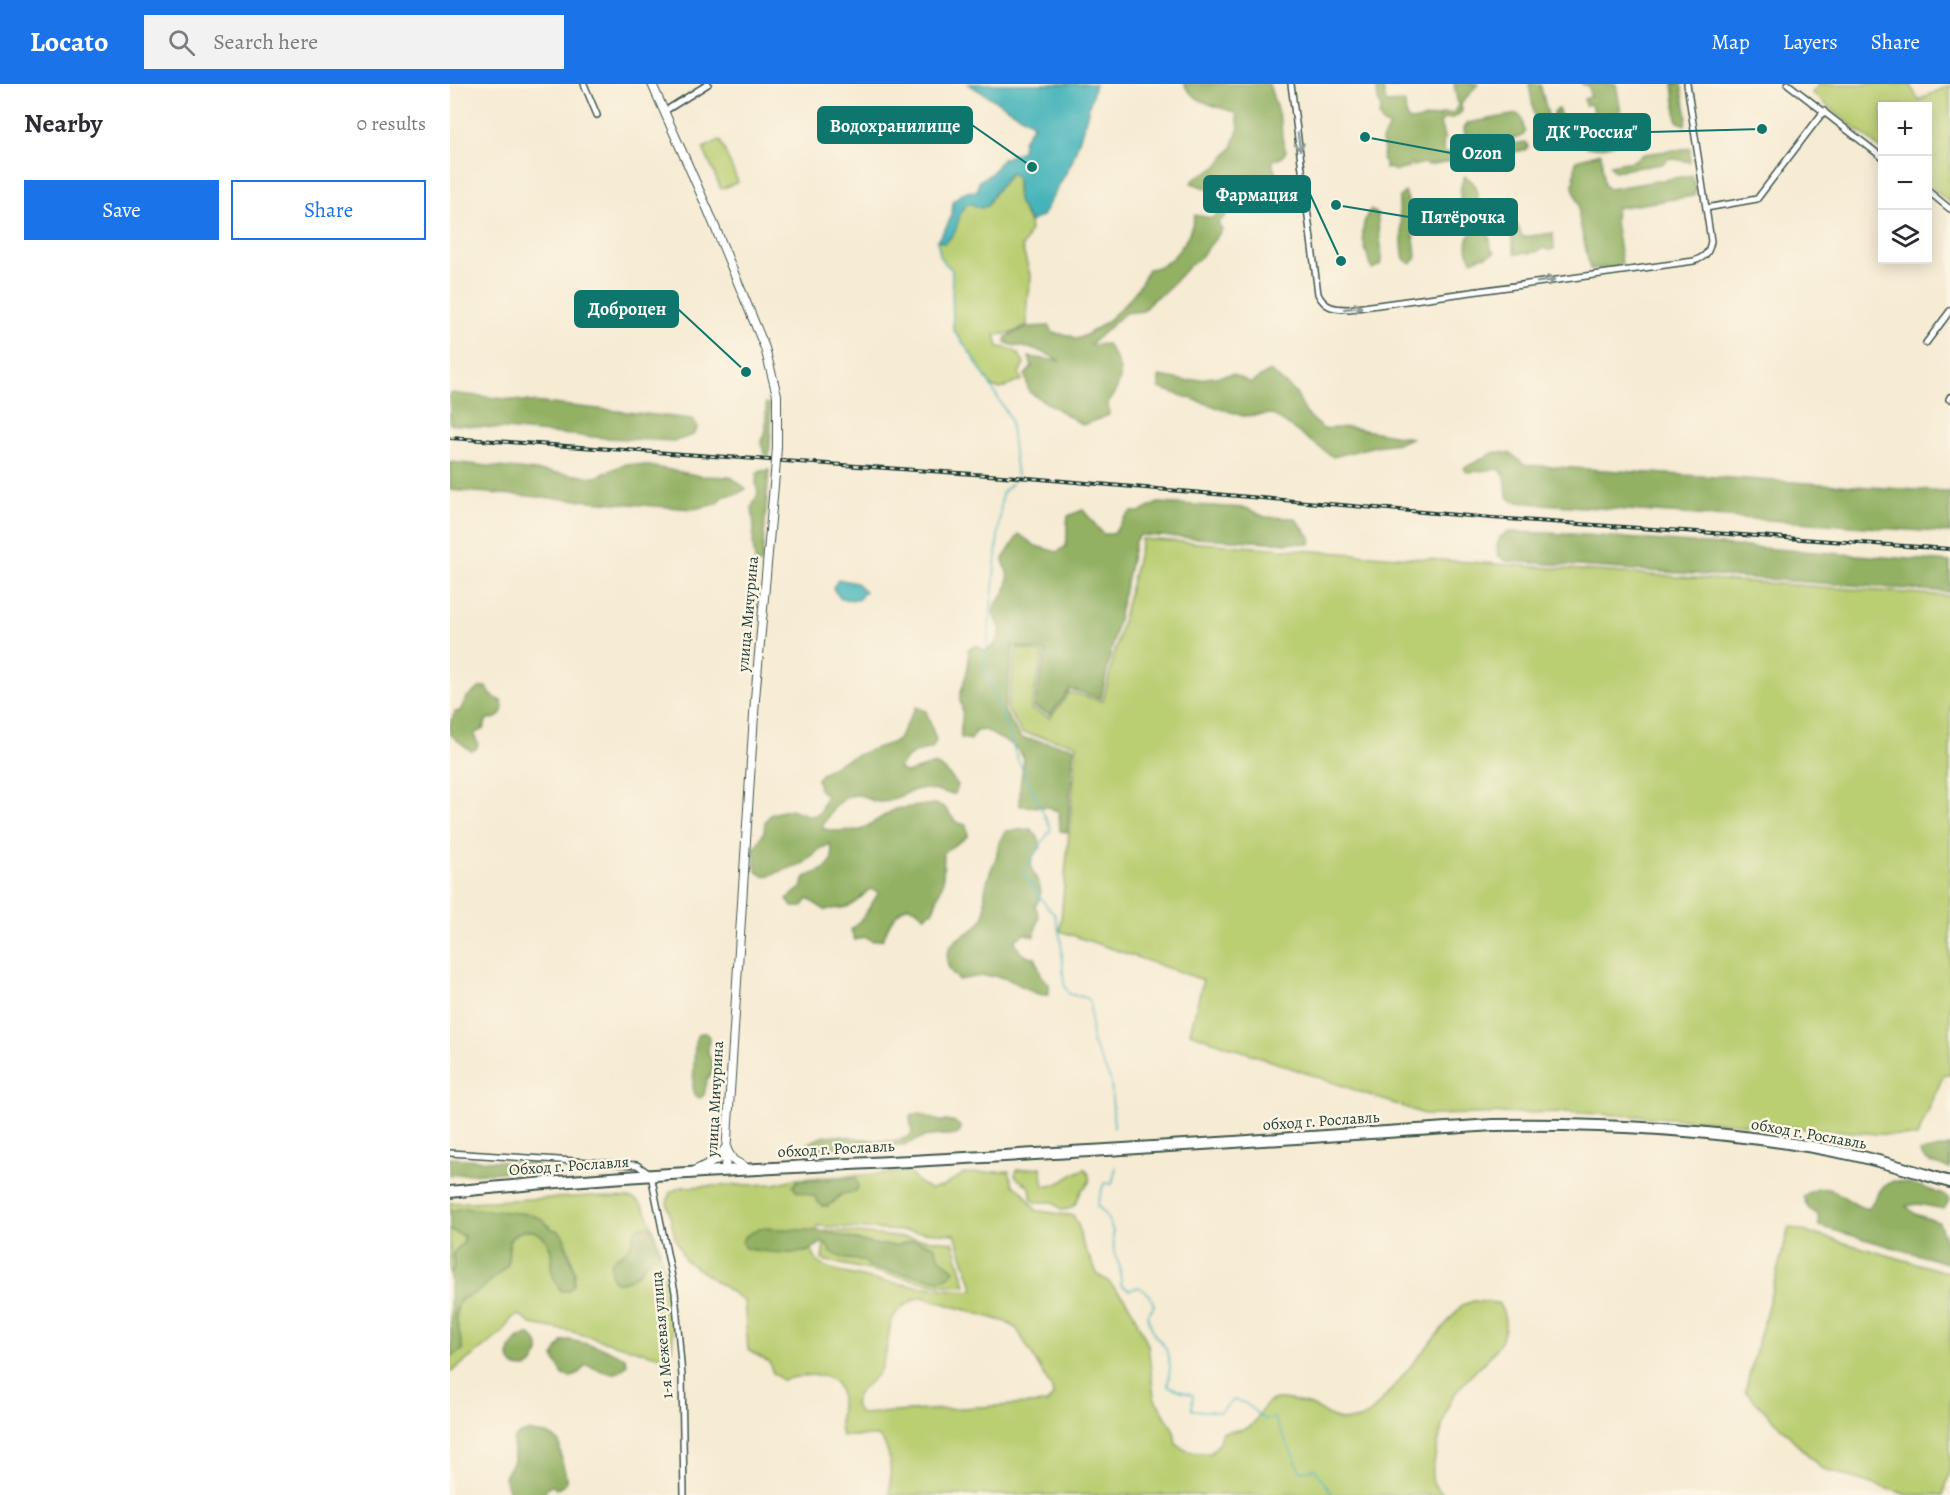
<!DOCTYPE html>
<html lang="en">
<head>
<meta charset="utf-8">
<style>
	body { margin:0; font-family:Alegreya,serif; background:#f2f2f3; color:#2b2b33 }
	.controls { position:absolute; right:18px; top:18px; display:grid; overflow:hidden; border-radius:0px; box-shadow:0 3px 15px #0003 }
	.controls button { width:54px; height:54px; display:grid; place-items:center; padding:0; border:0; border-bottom:2px solid #e1e1e2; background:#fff; color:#2b2b33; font:30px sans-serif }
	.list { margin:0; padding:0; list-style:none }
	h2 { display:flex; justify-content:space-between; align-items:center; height:78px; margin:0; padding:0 24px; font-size:26px }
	h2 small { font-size:20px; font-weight:400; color:#7c7c81 }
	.actions { display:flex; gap:12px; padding:18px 24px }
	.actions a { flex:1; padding:14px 0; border:2px solid #1a73e8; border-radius:0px; text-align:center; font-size:21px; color:#1a73e8 }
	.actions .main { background:#1a73e8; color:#fff }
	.icon { flex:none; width:33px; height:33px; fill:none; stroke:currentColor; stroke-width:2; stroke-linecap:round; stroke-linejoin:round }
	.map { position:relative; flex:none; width:1500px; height:1411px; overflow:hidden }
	header { display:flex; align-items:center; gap:36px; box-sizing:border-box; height:84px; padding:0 30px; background:#1a73e8; color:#fff }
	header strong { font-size:28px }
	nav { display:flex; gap:33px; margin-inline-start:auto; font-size:21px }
	.search { width:420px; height:54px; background:#f2f2f3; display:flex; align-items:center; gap:15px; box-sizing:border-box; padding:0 21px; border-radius:0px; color:#7c7c81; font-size:22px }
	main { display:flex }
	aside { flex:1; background:#fff }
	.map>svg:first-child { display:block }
</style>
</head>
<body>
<header>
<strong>Locato</strong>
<div class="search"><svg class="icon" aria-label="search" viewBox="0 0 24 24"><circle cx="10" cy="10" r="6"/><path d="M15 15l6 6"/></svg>Search here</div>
<nav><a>Map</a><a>Layers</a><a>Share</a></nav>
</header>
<main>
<aside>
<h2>Nearby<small>0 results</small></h2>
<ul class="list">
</ul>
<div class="actions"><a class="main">Save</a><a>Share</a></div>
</aside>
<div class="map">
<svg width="1500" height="1411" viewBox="0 0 1500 1411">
	<rect width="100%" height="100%" fill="#fcf5e5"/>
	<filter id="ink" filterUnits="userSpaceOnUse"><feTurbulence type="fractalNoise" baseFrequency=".0167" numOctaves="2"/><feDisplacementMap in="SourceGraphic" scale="12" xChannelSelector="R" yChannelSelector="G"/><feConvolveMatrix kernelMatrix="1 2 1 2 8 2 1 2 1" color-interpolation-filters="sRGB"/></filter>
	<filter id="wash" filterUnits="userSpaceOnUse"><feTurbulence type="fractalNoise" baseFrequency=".008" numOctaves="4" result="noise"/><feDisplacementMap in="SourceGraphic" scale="24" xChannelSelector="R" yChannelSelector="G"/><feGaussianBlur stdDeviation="1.35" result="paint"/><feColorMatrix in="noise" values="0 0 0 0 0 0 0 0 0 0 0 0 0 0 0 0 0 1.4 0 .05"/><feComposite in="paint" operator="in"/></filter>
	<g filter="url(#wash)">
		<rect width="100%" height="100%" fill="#f6ebd3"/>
		<g fill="#bace72" stroke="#6c8653" stroke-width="1.5" fill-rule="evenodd">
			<polygon points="1369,0 1459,0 1469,16 1500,1 1500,119 1478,101 1478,22 1432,22 1432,66 1362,9"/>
			<polygon points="270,56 288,98 271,105 253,64"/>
			<path d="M 560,89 L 567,94 C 567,101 566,111 569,118 C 577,140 587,139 572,163 L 581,194 L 577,214 L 577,242 L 561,249 L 545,251 L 548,263 C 562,264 568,266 574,280 L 569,289 L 572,296 L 550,305 L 542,303 L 523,273 L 503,245 L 502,186 L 491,175 L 487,156 L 494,159 L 515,121 L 523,119 L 530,124 L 537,122 L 543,108 L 553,99 Z"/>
			<polygon points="692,455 1500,512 1500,991 1494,990 1467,1053 1222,1034 1113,1028 977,1031 740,949 753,896 610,847 627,660 572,649 557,625 567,564 593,569 581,625 600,634 620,608 653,617"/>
			<path d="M 591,1083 L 594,1102 C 610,1104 620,1089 635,1085 C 642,1093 641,1100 632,1105 C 627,1116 627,1125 612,1126 L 603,1118 L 585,1118 L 581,1114 L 581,1108 L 579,1102 L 569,1096 L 565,1091 L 567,1086 Z"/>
			<path d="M 559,1087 L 563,1101 L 573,1108 L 587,1127 C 600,1127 610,1132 623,1131 L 629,1143 L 631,1156 L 648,1191 L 658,1197 L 675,1215 L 682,1226 L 698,1261 L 704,1313 L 724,1347 L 726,1360 C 738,1369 746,1370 761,1369 L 768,1360 L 772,1349 C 780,1346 792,1347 799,1343 C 811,1336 811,1313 832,1315 C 842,1316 854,1319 863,1322 C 869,1325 874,1330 879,1332 C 894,1339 910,1338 922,1328 L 1012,1221 L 1024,1217 L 1048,1219 C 1075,1258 1019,1285 1002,1314 C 996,1323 979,1390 983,1398 C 985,1404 991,1408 996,1411 L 440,1411 C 440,1390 444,1367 428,1352 L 392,1352 C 387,1336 392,1328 391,1314 C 389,1283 352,1291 332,1296 L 323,1289 L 319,1278 L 298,1266 L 294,1217 L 235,1176 L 225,1154 L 217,1119 L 220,1108 L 232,1103 L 325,1100 L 344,1095 L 459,1088 L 468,1098 L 479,1105 L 492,1103 L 513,1090 ZM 406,1094 L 383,1119 L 367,1118 L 365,1112 L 343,1102 L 347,1097 ZM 367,1142 L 505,1150 L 524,1206 C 502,1209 383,1193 368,1178 C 365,1175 363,1169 362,1165 L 356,1168 L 338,1169 L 310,1144 L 366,1147 ZM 472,1213 L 556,1238 L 567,1245 L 602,1305 L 603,1312 L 597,1319 L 410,1330 L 404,1319 C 410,1300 422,1301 430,1286 C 446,1253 427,1228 472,1213 Z"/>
			<path d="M 143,1112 C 179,1118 189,1101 204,1147 L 200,1142 L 183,1151 C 182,1163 176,1168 166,1173 L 172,1198 L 191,1188 L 197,1176 L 208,1169 L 209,1162 C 214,1189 229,1247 220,1271 L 214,1274 L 119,1247 L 81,1240 L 69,1231 L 62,1234 L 51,1250 L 0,1289 L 0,1272 L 8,1221 L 11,1215 L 58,1180 L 59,1157 C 73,1138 95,1146 101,1167 C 102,1171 101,1177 101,1182 L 123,1202 C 129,1187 117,1161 109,1147 L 102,1145 L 91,1135 L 79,1130 L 11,1124 L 0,1128 L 0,1119 Z"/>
			<polygon points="1339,1143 1500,1189 1500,1388 1493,1411 1458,1411 1371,1384 1295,1307"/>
			<polygon points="0,1146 14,1151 14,1158 3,1169 4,1182 0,1190"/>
			<polygon points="376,1146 503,1158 516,1202 488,1201 372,1176"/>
		</g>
		<g fill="#93b164" stroke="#59774c" stroke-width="1.5">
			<path d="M 734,0 L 819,0 L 831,39 L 832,54 L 836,67 L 831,74 L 823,76 L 823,84 L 826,88 L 787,120 L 768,139 L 772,146 L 750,174 L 739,182 L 715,208 L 703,215 L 693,227 L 675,229 L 640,261 L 657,260 C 672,284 677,294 658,318 L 659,331 L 633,341 L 579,308 L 575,291 L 582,283 L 579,273 L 610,277 C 600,271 590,266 579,264 C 570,262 563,263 555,258 L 556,253 L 577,243 L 600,242 L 603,249 L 619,251 L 627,255 C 655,244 687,213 698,185 C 723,184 740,154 745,131 L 763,134 L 777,116 L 768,108 L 741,99 L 748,92 L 764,85 L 782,64 L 789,43 L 786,29 C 768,22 743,19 734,0 Z"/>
			<path d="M 926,0 L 952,0 L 950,3 L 936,2 L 933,5 L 936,19 L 954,18 C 957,24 954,30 958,36 L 961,37 L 988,32 L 989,34 L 991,30 L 1003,29 L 1008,22 L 1004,0 L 1028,0 L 1011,20 L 1012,27 C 1007,33 1002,35 994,35 L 990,39 L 994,53 L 993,65 L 995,69 L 1017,66 L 1020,68 L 1031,67 L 1034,64 L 1040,65 L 1042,61 L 1049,65 L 1058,61 L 1076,58 L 1078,63 L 1075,66 L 977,81 L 974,79 L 963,82 L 960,79 L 958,84 L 946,87 L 939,84 L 935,85 L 935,78 L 932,76 L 934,67 L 932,57 L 939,42 L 933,40 L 929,32 L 931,24 L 928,16 Z"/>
			<polygon points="1079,0 1090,0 1099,35 1103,36 1104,28 1108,25 1111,32 1104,49 1106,62 1093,63 1089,59"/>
			<path d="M 1131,0 L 1166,0 L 1176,57 L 1173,59 L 1169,57 C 1161,62 1146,65 1137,63 L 1138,60 L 1149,51 L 1145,42 L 1139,40 L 1139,37 L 1144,31 L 1144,26 L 1140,20 L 1135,21 L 1134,15 L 1140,13 L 1139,2 Z"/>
			<polygon points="1223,0 1231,0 1237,33 1235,41 1227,37"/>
			<polygon points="1067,30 1071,32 1075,48 1071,53 1022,62 1016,58 1014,44 1018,39"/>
			<polygon points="1240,64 1240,78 1220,74 1212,80 1164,87 1160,81 1183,77 1194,70"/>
			<polygon points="1151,69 1154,101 1159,105 1242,91 1246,106 1243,112 1166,124 1165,137 1172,180 1161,184 1140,185 1129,134 1129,120 1123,103 1126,76"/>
			<path d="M 1015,92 C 1030,102 1028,107 1027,123 C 1026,130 1030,137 1030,144 L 1016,141 C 1010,129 1007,104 1015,92 Z"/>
			<path d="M 955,108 C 959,116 959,123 960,132 C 962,147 966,160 966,175 L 961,180 L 954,175 C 952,167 952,160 952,152 C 952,139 948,127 949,113 Z"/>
			<path d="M 920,126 L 928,130 C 926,147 935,165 930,181 L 922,185 C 914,164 907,145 920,126 Z"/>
			<polygon points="1068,141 1072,153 1103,149 1104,165 1099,166 1094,164 1086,168 1065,170 1060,143"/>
			<path d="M 1033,147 L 1039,150 L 1038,155 L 1040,153 L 1041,165 L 1045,168 C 1038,174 1029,171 1023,177 C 1016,168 1016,162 1019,151 Z"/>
			<polygon points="820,287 846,309 856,329 873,345 898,343 961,354 949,359 925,362 883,373 822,330 793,332 709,304 709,292 737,297 783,290 801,299"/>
			<polygon points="0,309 242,335 248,343 243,351 225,357 155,354 0,340"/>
			<polygon points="316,319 320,321 321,345 319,372 315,370 311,360 316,346"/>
			<polygon points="1045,368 1060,369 1075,381 1498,408 1500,407 1500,449 1064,418 1057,412 1055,392 1049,385 1017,388 1014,384"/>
			<polygon points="0,378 146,393 175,380 194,381 251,392 281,393 296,405 287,410 274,412 267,420 243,425 0,406"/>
			<polygon points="319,386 312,478 308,481 305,477 303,462 304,443 302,423 308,409 306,399 307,390 311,387"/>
			<path d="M 708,419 L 796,424 L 815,433 L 845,434 L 861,454 L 860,460 L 690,451 L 685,457 L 651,614 L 620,605 L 600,631 L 584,623 L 596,567 L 564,562 L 554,627 L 571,654 L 624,663 L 617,748 L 610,747 L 609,728 L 599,723 L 570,722 L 570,703 L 574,674 C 562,655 550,658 536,646 L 526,647 L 521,656 L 511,654 C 509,644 514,635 512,626 C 512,620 509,618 510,612 C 514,595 521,583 518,565 L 527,561 L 535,567 C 546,562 548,556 551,545 C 530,517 559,519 558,494 C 558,489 554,481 553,475 L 569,450 L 586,462 L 607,468 L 616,462 C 618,452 616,443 618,432 L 633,426 L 653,450 L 663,450 C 670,442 672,434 681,428 L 690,428 Z"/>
			<polygon points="1059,448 1121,450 1500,478 1500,508 1056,477 1048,471 1047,462 1050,453"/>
			<path d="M 31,603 L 36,603 L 42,612 L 51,617 L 53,622 C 52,633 47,635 37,635 L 33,645 L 24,650 L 28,660 L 26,665 L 21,667 L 1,651 L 0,640 L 5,628 L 10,627 L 16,614 Z"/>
			<path d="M 466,623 L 476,627 L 486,656 L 482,665 C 466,666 457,672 448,684 L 456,689 L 485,680 L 494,685 L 508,701 L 505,710 C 493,710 481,703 469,705 C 455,708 443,718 429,718 C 421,718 415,711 407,711 C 392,710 376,732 372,744 L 382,747 L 411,746 L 445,725 L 485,720 L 494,723 L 506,738 L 516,741 L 518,751 C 511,759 502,761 494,768 L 493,798 L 483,827 L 474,832 L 466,825 L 458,822 C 443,830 439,840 433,855 L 423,857 L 414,853 L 405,856 L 401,846 L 414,832 L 429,808 L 420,805 C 412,811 406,821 396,823 C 389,825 382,824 375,826 L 358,815 L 352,823 L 342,823 L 337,815 L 352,803 L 355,793 C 373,786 388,783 380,760 L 370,765 L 354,779 L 315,793 L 306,787 L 304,766 L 314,748 L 315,738 L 321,730 L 341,725 L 360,732 L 369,730 L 376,712 L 369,705 L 367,695 C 379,678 426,664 447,657 Z"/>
			<path d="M 581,745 L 588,753 L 591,763 C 589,766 583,771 582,775 C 577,794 601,800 585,822 L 589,832 L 584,852 L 574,850 L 565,856 C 568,868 572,872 585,873 L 592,893 L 599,900 L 599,911 C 584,912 577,904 564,898 C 546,889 528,892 509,896 C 502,890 496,883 497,873 C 499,850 524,852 533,834 C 537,827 534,816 535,807 C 537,796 540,787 545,777 C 550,763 545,761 556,747 Z"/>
			<polygon points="251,949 256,949 259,953 258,969 264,983 263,988 257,996 254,1011 250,1014 245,1012 243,1003 245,958 247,952"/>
			<path d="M 464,1030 L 470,1030 L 489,1037 L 503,1037 L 511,1043 L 510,1048 L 506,1051 L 490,1051 L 473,1053 L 455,1061 L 378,1065 L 358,1064 L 358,1059 C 364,1057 369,1053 375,1052 C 396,1048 447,1068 462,1049 L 460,1033 Z"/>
			<path d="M 1500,1062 L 1500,1085 C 1490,1081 1473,1079 1470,1068 Z"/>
			<polygon points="0,1074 87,1080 88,1086 0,1091"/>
			<polygon points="407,1094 408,1103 405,1108 392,1110 378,1122 372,1122 364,1112 346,1107 343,1102 347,1097"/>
			<path d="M 1443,1097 C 1458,1098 1488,1107 1500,1115 L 1494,1125 L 1468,1120 L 1456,1122 L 1465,1130 L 1489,1138 C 1494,1157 1500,1158 1500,1180 L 1369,1142 L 1368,1131 L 1358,1124 L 1353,1112 C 1384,1091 1392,1120 1418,1125 L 1432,1104 Z"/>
			<path d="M 11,1124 L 79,1130 L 92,1135 L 102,1145 L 109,1147 L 114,1153 L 117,1167 L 125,1188 L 123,1202 L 118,1207 L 111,1207 C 106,1199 101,1191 101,1181 C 101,1176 102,1171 101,1167 C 95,1146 73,1138 59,1157 L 58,1180 L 54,1186 L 26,1209 L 11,1215 L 5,1229 L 13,1266 L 1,1273 L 0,1190 L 4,1182 L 3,1169 L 14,1158 L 14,1152 L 0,1146 L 0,1128 Z"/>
			<path d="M 193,1142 L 200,1142 C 206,1150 209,1159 209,1169 C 205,1172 199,1174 196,1178 C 187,1189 183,1199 165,1198 L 161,1192 L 161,1178 L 178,1165 L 182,1159 L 186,1145 Z"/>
			<path d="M 310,1144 L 372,1147 L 428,1161 L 447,1161 L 464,1156 L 484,1162 L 490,1174 L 504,1186 C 500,1193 497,1196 489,1196 L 419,1183 C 413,1171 404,1178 393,1174 C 389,1173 385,1169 380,1168 L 378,1162 L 372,1159 C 366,1161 361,1167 354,1168 C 333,1170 316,1169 295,1164 L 292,1159 L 294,1153 Z"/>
			<path d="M 75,1251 L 81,1251 L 89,1262 L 89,1269 L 82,1281 L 76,1284 L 64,1283 C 53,1270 62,1257 75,1251 Z"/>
			<path d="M 119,1256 L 151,1263 L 175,1274 L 177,1280 C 167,1298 149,1285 136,1281 C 128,1290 125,1296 113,1291 L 104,1274 L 106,1267 L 113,1257 Z"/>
			<path d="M 79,1347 C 92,1352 95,1345 109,1358 C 110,1364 111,1370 112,1377 C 114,1389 123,1400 106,1405 L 101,1401 L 96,1405 L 94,1411 L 62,1411 C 52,1400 54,1388 64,1377 L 63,1357 L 66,1352 Z"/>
		</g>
		<g fill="#44b4ba" stroke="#327877" stroke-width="1.5">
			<path d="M 518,0 L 645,0 L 636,35 L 622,78 L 592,132 L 580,138 L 568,117 L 567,94 L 560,89 C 551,102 544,107 537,122 L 530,124 L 519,119 C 502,131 515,145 494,159 L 487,156 C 497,144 503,133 503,117 L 514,108 L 527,107 L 529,97 L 541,90 L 552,75 L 572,67 L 573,56 L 584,40 Z"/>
			<polygon points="388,495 406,499 415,507 408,516 391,515 383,505"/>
		</g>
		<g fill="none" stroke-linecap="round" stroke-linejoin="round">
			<g stroke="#44b4ba" stroke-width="1.5">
				<polyline points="487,156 491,175 502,186 503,245 523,273 560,334 567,393 552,410 535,586 568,676 601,745 573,788 595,820 605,831 611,856 614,900 619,910 637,914 640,918 642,958 661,997 664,1044"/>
				<path d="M 666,1083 L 662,1100 L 654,1099 L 647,1122 L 655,1129 L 663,1147 L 664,1169 L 670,1183 L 671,1201 L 679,1206 L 689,1203 L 700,1211 L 704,1222 L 697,1231 L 704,1250 L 716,1264 L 720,1282 L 718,1302 L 743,1311 L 742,1326 L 770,1328 L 784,1316 L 795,1319 L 814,1335 L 824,1334 L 845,1375 L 850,1387 L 865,1385 C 870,1395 878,1402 883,1411"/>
			</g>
		</g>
	</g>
	<g filter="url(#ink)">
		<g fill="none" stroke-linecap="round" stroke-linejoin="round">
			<g stroke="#3f574c" stroke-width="8">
				<g id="street">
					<polyline points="134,0 147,31"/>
					<path d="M 841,0 L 868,210 C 875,224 884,225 899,225 L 1244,177 C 1255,173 1259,169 1261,157 L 1237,0"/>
					<polyline points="1338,0 1432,73"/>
					<polyline points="215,27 258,0"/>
					<polyline points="1478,107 1500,125"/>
					<polyline points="1256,124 1307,115 1374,27"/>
					<polyline points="1476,259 1500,227"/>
					<polyline points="1499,315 1500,313"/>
					<polyline points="0,1069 187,1081 201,1091 225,1208 232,1292 234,1411"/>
				</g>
			</g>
			<g stroke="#3f574c" stroke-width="10">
				<g id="secondary">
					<polyline points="202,0 258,126 315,264 327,311 327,363"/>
					<polyline points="277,1066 283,1076 298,1085"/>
					<polyline points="246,1086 268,1075 274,1066"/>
					<polyline points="275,1086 305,615 325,390"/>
				</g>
			</g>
			<g stroke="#3f574c" stroke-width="14">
				<path id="highway" d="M 0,1108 C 178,1089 356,1083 535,1073 C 704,1064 874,1052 1043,1041 C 1161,1039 1282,1046 1399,1070 C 1433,1077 1466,1088 1500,1098"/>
			</g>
			<use href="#street" stroke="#fff" stroke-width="5"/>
			<use href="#secondary" stroke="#fff" stroke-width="8"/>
			<use href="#highway" stroke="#fff" stroke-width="10"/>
			<g stroke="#1f3d34" stroke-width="4">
				<polyline id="rail" points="0,354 567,393 1042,434 1500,465"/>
			</g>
			<use href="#rail" stroke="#fcf5e5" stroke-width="1.5" stroke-dasharray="4.5" stroke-linecap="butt"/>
			<g stroke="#3f574c" stroke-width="10" stroke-linecap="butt">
				<polyline id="secondary-bridge" points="325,390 327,363"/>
			</g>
			<use href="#secondary-bridge" stroke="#fff" stroke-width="8"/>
		</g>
		<defs><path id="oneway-shaft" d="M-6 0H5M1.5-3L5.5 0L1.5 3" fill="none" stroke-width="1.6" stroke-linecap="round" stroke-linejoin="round" transform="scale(1.5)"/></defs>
		<g stroke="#8f9e9a">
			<use href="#oneway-shaft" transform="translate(849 58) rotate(82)"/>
			<use href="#oneway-shaft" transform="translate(1096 197) rotate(-8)"/>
			<use href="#oneway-shaft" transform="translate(903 224) rotate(-6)"/>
		</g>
	</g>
	<g text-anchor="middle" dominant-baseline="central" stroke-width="5" stroke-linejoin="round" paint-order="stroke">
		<g font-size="16" fill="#1f3d34" stroke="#fcf5e5">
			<text transform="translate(298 530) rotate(-85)">улица Мичурина</text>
			<text transform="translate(265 1015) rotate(-87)">улица Мичурина</text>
			<text transform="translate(871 1037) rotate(-4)">обход г. Рославль</text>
			<text transform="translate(1359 1050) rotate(10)">обход г. Рославль</text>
			<text transform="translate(386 1065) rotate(-3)">обход г. Рославль</text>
			<text transform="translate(119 1082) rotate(-4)">Обход г. Рославля</text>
			<text transform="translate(212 1251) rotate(-95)">1-я Межевая улица</text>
		</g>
	</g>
	<path fill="none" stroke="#0f766e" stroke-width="2" d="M582 83L522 41M1312 45L1200 48M915 53L1001 69M891 177L860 110M886 121L959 133M296 288L228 225"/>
	<g fill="#0f766e" stroke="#fcf5e5" stroke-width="2">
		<circle cx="582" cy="83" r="6"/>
		<circle cx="1312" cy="45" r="6"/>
		<circle cx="915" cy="53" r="6"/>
		<circle cx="891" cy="177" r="6"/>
		<circle cx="886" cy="121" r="6"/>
		<circle cx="296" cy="288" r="6"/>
	</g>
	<g fill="#0f766e" stroke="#0f766e" stroke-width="2">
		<rect x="368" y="23" width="154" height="36" rx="6"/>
		<rect x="1084" y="30" width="116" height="36" rx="6"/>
		<rect x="1001" y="51" width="63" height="36" rx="6"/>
		<rect x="754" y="92" width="106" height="36" rx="6"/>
		<rect x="959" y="115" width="108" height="36" rx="6"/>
		<rect x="125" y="207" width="103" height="36" rx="6"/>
	</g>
	<g font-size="18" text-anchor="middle" font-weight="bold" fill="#fff">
		<text x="445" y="48">Водохранилище</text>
		<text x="1142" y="54">ДК "Россия"</text>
		<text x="1032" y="75">Ozon</text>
		<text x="807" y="117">Фармация</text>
		<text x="1013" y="139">Пятёрочка</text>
		<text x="177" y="231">Доброцен</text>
	</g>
</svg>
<div class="controls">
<button>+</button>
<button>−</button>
<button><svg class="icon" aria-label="layers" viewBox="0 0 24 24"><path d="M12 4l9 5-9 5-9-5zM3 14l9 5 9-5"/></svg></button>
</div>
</div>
</main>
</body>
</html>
